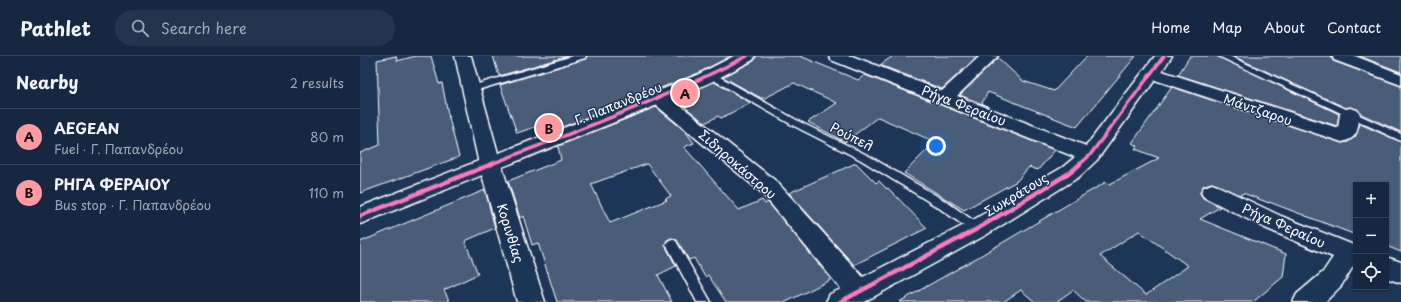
<!DOCTYPE html>
<html lang="en">
<head>
<meta charset="utf-8">
<style>
	body { margin:0; font-family:"Playpen Sans",sans-serif; background:#23344c; color:#f1f3f6 }
	.controls { position:absolute; right:12px; bottom:12px; display:grid; overflow:hidden; border-radius:0px; box-shadow:0 1px 3px #0004 }
	.controls button { width:36px; height:36px; display:grid; place-items:center; padding:0; border:0; border-bottom:1px solid #35445a; background:#162841; color:#f1f3f6; font:20px sans-serif }
	.you { position:absolute; left:576px; top:90px; width:14px; height:14px; margin:-10px; border:3px solid #fff; border-radius:50%; background:#1a73e8; box-shadow:0 0 0 6px #1a73e833 }
	.badge { display:grid; place-items:center; width:26px; height:26px; border-radius:50%; background:#ff9aa2; color:#111; font-size:13px; font-weight:700 }
	.pin { position:absolute; translate:-50% -50%; border:2px solid #fff; box-shadow:0 1px 4px #0006 }
	.list { margin:0; padding:0; list-style:none }
	h2 { display:flex; justify-content:space-between; align-items:center; height:52px; margin:0; padding:0 16px; font-size:17px }
	h2 small { font-size:13px; font-weight:400; color:#9ea6b1 }
	.list li { display:grid; grid-template-columns:26px 1fr auto; gap:12px; align-items:center; box-sizing:border-box; height:56px; padding:0 16px; border-top:1px solid #35445a }
	.list b { display:block; font-size:15px; white-space:nowrap }
	.list p { margin:0; font-size:13px; white-space:nowrap; color:#9ea6b1 }
	.list em { font-size:13px; font-style:normal; color:#9ea6b1 }
	.icon { flex:none; width:22px; height:22px; fill:none; stroke:currentColor; stroke-width:2; stroke-linecap:round; stroke-linejoin:round }
	.map { position:relative; flex:none; width:1041px; height:246px; overflow:hidden }
	header { display:flex; align-items:center; gap:24px; box-sizing:border-box; height:56px; padding:0 20px; background:#162841; border-bottom:1px solid #35445a }
	header strong { font-size:19px }
	nav { display:flex; gap:22px; margin-inline-start:auto; font-size:14px }
	.search { width:280px; height:36px; background:#23344c; display:flex; align-items:center; gap:10px; box-sizing:border-box; padding:0 14px; border-radius:22px; color:#9ea6b1; font-size:15px }
	main { display:flex }
	aside { flex:1; background:#162841 }
	.map>svg:first-child { display:block }
</style>
</head>
<body>
<header>
<strong>Pathlet</strong>
<div class="search"><svg class="icon" aria-label="search" viewBox="0 0 24 24"><circle cx="10" cy="10" r="6"/><path d="M15 15l6 6"/></svg>Search here</div>
<nav><a>Home</a><a>Map</a><a>About</a><a>Contact</a></nav>
</header>
<main>
<aside>
<h2>Nearby<small>2 results</small></h2>
<ul class="list">
<li><span class="badge">A</span><div><b>AEGEAN</b><p>Fuel · Γ. Παπανδρέου</p></div><em>80 m</em></li>
<li><span class="badge">B</span><div><b>ΡΗΓΑ ΦΕΡΑΙΟΥ</b><p>Bus stop · Γ. Παπανδρέου</p></div><em>110 m</em></li>
</ul>
</aside>
<div class="map">
<svg width="1041" height="246" viewBox="0 0 1041 246">
	<rect width="100%" height="100%" fill="#1d3557"/>
	<filter id="ink" filterUnits="userSpaceOnUse"><feTurbulence type="fractalNoise" baseFrequency=".025" numOctaves="2"/><feDisplacementMap in="SourceGraphic" scale="8" xChannelSelector="R" yChannelSelector="G"/><feConvolveMatrix kernelMatrix="1 2 1 2 8 2 1 2 1" color-interpolation-filters="sRGB"/></filter>
	<g filter="url(#ink)">
		<g fill="#4a5d79" stroke="#fff" fill-rule="evenodd">
			<polygon points="36,0 37,5 56,0 71,0 79,28 82,27 88,58 99,101 0,137 0,97 20,89 17,4"/>
			<polygon points="133,0 208,0 139,20"/>
			<polygon points="227,0 371,0 336,18 195,74 193,65 157,77 140,29 225,3"/>
			<polygon points="396,0 440,0 498,24 505,19 695,94 678,114 669,111 657,125 604,154 544,117 575,86 518,61 485,86 448,66 477,47 434,27 405,42 401,42 363,21 394,5"/>
			<polygon points="533,0 618,0 582,33 520,9"/>
			<polygon points="727,0 776,0 717,71 628,36 622,47 627,50 600,39 638,2 663,25 694,35"/>
			<polygon points="830,0 857,0 979,58 977,70 818,19"/>
			<polygon points="873,0 971,0 973,5 1041,30 1041,76 1001,58 997,53 990,51 986,52"/>
			<polygon points="999,0 1041,0 1041,16"/>
			<polygon points="354,26 391,47 361,62 358,60 345,67 315,43"/>
			<path d="M 812,31 L 982,87 L 988,86 L 995,81 L 1000,68 L 1041,86 L 1041,196 L 1026,190 L 1026,129 L 996,129 L 996,179 L 909,146 L 909,147 L 883,137 L 880,139 L 851,127 L 843,130 L 840,137 L 843,142 L 860,151 L 840,163 L 926,198 L 923,221 L 893,246 L 726,246 L 713,234 L 696,246 L 675,246 L 661,234 L 643,246 L 539,246 L 613,204 L 746,126 L 750,128 L 799,102 L 775,93 L 777,90 L 772,87 ZM 779,175 L 828,210 L 786,239 L 740,200 Z"/>
			<path d="M 296,51 L 326,76 L 334,87 L 324,91 L 379,154 L 402,144 L 405,148 L 408,146 L 470,222 L 470,224 L 426,246 L 366,246 L 348,219 L 345,221 L 334,202 L 329,204 L 317,184 L 311,182 L 307,184 L 305,189 L 316,210 L 298,219 L 312,246 L 197,246 L 178,187 L 172,189 L 163,160 L 160,162 L 148,125 L 201,104 L 198,90 ZM 287,108 L 311,140 L 305,143 L 307,144 L 250,167 L 231,128 Z"/>
			<polygon points="496,107 516,127 519,125 527,133 528,132 567,172 494,209 429,137"/>
			<polygon points="125,134 135,172 105,185 118,218 84,234 90,246 0,246 0,186"/>
		</g>
		<g fill="none" stroke-linecap="round" stroke-linejoin="round">
			<g stroke="#fff" stroke-width="3">
				<g id="lane">
					<polygon points="213,0 226,0 225,2 114,35 108,35 106,33 108,31"/>
					<polygon points="858,0 869,0 1041,78 1041,85"/>
					<polygon points="351,16 440,66 509,100 587,146 621,170 623,173 621,176 617,177 613,176 579,152 501,104 434,70 348,21 347,19 348,17"/>
					<polygon points="312,183 316,185 351,246 337,246 306,188 308,185"/>
				</g>
			</g>
			<g stroke="#fff" stroke-width="3">
				<g id="street">
					<polygon points="95,0 111,0 141,108 185,246 157,246 119,108"/>
					<path d="M 469,0 L 492,0 L 582,35 L 620,0 L 638,0 L 597,40 L 726,90 L 795,0 L 812,0 L 802,15 L 978,72 L 980,58 L 983,54 L 990,52 L 997,54 L 1000,58 C 997,74 999,82 982,86 L 795,24 L 737,104 L 719,121 L 626,179 L 504,246 L 466,246 L 470,238 L 481,233 L 401,136 L 291,45 L 289,41 L 291,37 L 298,35 L 305,37 L 417,126 L 503,221 L 608,167 L 703,111 L 715,101 L 471,4 Z"/>
					<polygon points="972,0 995,0 1041,18 1041,29 974,4"/>
					<polygon points="852,128 860,131 921,160 996,190 996,210 994,209 981,230 965,246 933,246 937,238 963,216 973,201 905,172 844,141 841,136 844,131"/>
					<polygon points="1026,201 1041,206 1041,227 1026,222"/>
				</g>
			</g>
			<g stroke="#fff" stroke-width="3">
				<polygon id="secondary" points="374,0 395,0 393,4 349,27 310,44 0,168 0,151 296,36 337,19"/>
			</g>
			<use href="#lane" fill="#1d3557" fill-rule="evenodd"/>
			<use href="#street" fill="#1d3557" fill-rule="evenodd"/>
			<use href="#secondary" fill="#1d3557" fill-rule="evenodd"/>
			<g stroke="#1d3557" stroke-width="5.5">
				<g id="cycleway-far1">
					<path d="M 129,109 C 216,75 304,43 387,0"/>
					<polyline points="719,109 730,99 804,0"/>
				</g>
			</g>
			<g stroke="#1d3557" stroke-width="7">
				<g id="cycleway">
					<polyline points="0,160 132,108"/>
					<polyline points="480,246 617,173 711,116 720,108"/>
				</g>
			</g>
			<use href="#cycleway-far1" stroke="#fd7abc" stroke-width="3.5"/>
			<use href="#cycleway" stroke="#fd7abc" stroke-width="4.5"/>
		</g>
	</g>
	<g text-anchor="middle" dominant-baseline="central" stroke-width="3" stroke-linejoin="round" paint-order="stroke">
		<g font-size="13" fill="#fff" stroke="#1d3557">
			<text transform="translate(258 47) rotate(-22)">Γ. Παπανδρέου</text>
			<text transform="translate(604 49) rotate(21)">Ρήγα Φεραίου</text>
			<text transform="translate(898 53) rotate(19)">Μάντζαρου</text>
			<text transform="translate(492 80) rotate(27)">Ρούπελ</text>
			<text transform="translate(378 108) rotate(41)">Σιδηροκάστρου</text>
			<text transform="translate(656 138) rotate(-31)">Σωκράτους</text>
			<text transform="translate(924 169) rotate(24)">Ρήγα Φεραίου</text>
			<text transform="translate(151 177) rotate(73)">Κορινθίας</text>
		</g>
	</g>
</svg>
<div class="controls">
<button>+</button>
<button>−</button>
<button><svg class="icon" aria-label="locate" viewBox="0 0 24 24"><circle cx="12" cy="12" r="6"/><path d="M12 2v4M12 18v4M2 12h4M18 12h4"/></svg></button>
</div>
<div class="you"></div>
<div class="pin badge" style="left:325px;top:37px">A</div>
<div class="pin badge" style="left:189px;top:72px">B</div>
</div>
</main>
</body>
</html>
